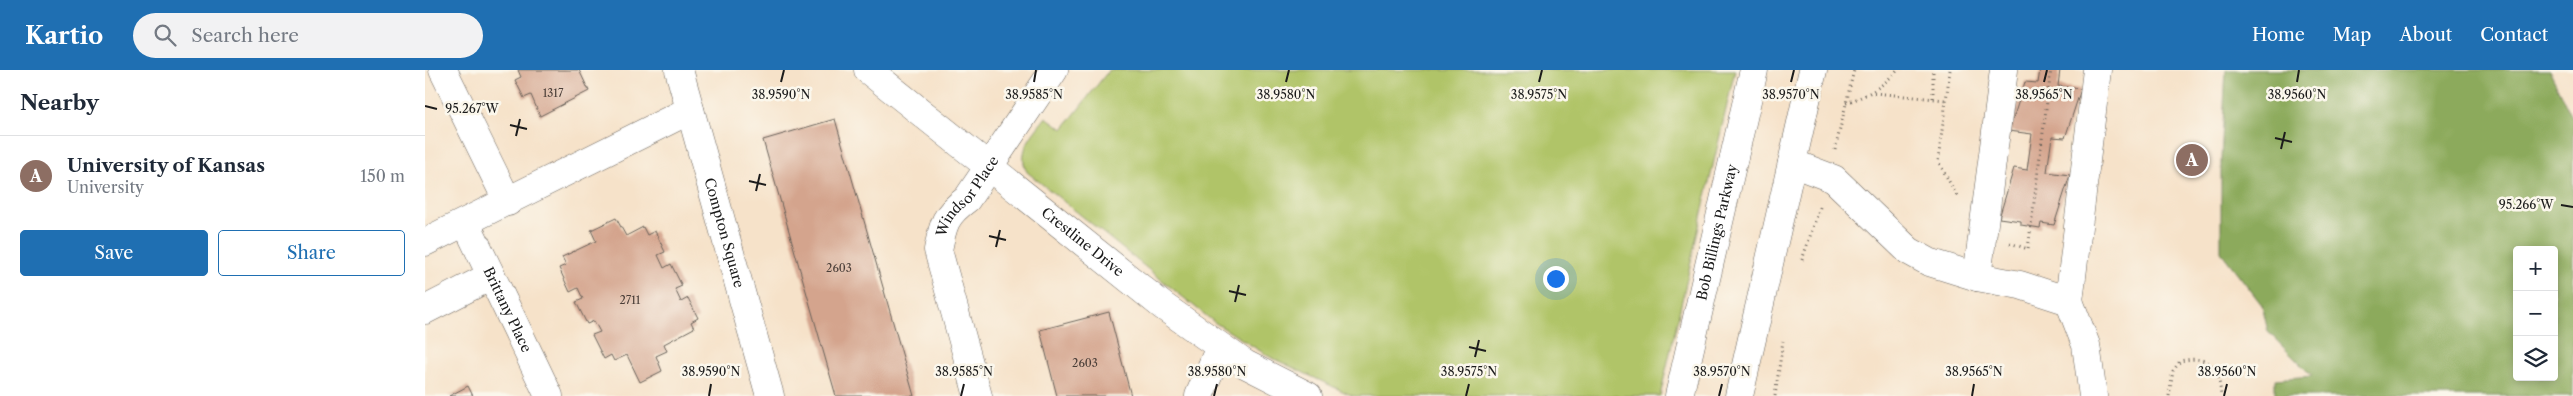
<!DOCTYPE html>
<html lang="en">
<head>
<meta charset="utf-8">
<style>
	body { margin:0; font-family:"Libre Caslon Text",serif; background:#f2f2f3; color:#1f2937 }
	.controls { position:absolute; right:15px; bottom:15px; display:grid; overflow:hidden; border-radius:5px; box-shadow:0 2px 8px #0003 }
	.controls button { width:45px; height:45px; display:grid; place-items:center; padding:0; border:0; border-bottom:1px solid #e0e1e3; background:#fff; color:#1f2937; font:25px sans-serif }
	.you { position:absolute; left:1130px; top:208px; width:18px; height:18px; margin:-12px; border:4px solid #fff; border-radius:50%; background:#1a73e8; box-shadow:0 0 0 8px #1a73e833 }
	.badge { display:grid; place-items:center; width:32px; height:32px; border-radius:50%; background:#1f6fb2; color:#fff; font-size:16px; font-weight:700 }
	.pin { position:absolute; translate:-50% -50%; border:2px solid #fff; box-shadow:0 1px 5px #0006 }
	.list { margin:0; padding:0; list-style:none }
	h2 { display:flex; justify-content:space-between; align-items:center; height:65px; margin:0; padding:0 20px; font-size:21px }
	h2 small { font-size:16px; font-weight:400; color:#747a83 }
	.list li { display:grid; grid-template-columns:32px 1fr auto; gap:15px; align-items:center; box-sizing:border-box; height:80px; padding:0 20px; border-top:1px solid #e0e1e3 }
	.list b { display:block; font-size:19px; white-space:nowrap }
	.list p { margin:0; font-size:16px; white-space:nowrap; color:#747a83 }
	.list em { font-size:16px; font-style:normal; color:#747a83 }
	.actions { display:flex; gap:10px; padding:15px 20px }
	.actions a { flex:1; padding:11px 0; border:1px solid #1f6fb2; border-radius:5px; text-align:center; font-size:18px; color:#1f6fb2 }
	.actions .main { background:#1f6fb2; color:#fff }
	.icon { flex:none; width:28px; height:28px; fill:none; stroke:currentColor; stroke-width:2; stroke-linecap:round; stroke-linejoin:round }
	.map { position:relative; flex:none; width:2148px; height:326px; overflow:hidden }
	header { display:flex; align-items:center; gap:30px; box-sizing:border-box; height:70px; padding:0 25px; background:#1f6fb2; color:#fff }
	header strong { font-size:24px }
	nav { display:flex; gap:28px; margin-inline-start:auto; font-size:18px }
	.search { width:350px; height:45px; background:#f2f2f3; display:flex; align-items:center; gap:12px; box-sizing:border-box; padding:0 18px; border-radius:28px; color:#747a83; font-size:19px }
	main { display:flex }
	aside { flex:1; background:#fff }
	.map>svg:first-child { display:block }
</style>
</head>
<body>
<header>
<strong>Kartio</strong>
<div class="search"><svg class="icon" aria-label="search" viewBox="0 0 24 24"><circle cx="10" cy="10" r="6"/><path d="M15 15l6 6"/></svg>Search here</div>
<nav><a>Home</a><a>Map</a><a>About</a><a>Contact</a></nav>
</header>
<main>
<aside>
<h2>Nearby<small></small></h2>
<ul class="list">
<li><span class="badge" style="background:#8d6e63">A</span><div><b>University of Kansas</b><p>University</p></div><em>150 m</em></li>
</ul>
<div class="actions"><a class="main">Save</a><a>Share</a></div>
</aside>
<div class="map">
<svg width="2148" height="326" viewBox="0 0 2148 326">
	<rect width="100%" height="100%" fill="#fbf7ec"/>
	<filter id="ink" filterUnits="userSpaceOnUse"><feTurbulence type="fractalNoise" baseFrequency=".02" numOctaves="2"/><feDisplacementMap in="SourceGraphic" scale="10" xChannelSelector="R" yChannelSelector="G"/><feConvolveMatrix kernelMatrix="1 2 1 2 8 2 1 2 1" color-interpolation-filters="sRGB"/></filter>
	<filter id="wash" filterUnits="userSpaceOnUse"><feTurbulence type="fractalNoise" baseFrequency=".0096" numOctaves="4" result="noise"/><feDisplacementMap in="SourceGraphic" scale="20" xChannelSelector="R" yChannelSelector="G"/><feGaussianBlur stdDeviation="1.12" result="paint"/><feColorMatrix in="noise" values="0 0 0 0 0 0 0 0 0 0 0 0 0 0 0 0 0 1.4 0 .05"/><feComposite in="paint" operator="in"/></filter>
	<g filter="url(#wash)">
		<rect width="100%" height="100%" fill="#f6e2c9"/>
		<path fill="#b0c467" stroke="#667042" d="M 684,0 L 1310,0 L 1235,326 L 928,326 L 845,287 L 789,252 L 602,102 C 591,80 609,63 621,47 L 638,59 Z"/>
		<path fill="#8caa5c" stroke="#54633c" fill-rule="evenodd" d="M 1801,0 L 2124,0 L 2148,49 L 2148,326 L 1850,326 L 1850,309 L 1887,306 L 1843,262 L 1837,235 L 1796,182 L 1796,88 ZM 2092,180 L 2129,180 L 2129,307 L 2092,307 Z"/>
		<g id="blocks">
			<g fill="#d4a48d">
				<polygon points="93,0 154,0 164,21 115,46 106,25 99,28 90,10 96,7"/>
				<polygon points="1615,0 1635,0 1633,16 1656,19 1640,68 1627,67 1622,102 1645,105 1629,155 1616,153 1615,158 1596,155 1596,151 1574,148 1589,98 1602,100 1607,64 1584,61 1600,12 1613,13"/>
				<polygon points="410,49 489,326 411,326 338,70"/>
				<polygon points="191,148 201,166 218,157 222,165 230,161 240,182 233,185 239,198 246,194 257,216 250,219 256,232 263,228 273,248 266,252 269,258 239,274 242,281 231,286 237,301 215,312 202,285 189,291 186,285 179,289 167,265 175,262 169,251 162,254 151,232 158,229 153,218 145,222 134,198 141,195 137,187 171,171 166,160"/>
				<polygon points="684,242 706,326 632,326 615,260"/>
				<polygon points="43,316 48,326 24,326"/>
			</g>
		</g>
	</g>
	<g filter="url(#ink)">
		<use href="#blocks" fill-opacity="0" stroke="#686159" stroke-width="1"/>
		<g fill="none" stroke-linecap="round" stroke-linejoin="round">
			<g stroke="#686159" stroke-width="29">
				<g id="minor">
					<polyline points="18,0 83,132"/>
					<path id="s1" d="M 254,0 L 345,326"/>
					<path id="s2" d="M 443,0 L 738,236 L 820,294 L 883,326"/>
					<polyline points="1367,93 1409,109 1484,181 1504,192 1552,207 1595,215 1644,231 1661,275 1668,326"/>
					<path id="s3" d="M 41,153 L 124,326"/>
					<polyline points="0,172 265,40"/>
					<polyline points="1552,207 1579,0"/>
					<polyline points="1644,231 1672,0"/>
					<polyline points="0,240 66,206"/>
					<path id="s4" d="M 553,326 L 513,180 C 518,154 520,145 542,129 L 629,0"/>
					<polyline points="774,326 795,277"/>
				</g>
			</g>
			<g stroke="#686159" stroke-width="29">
				<g id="major">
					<path id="s5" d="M 1254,326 L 1329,0"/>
					<polyline points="1314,326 1388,0"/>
				</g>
			</g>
			<g stroke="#686159" stroke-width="3" stroke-dasharray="1 4" stroke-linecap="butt">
				<polyline points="1525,0 1513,91 1532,126"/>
				<polyline points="1449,23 1521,30"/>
				<polyline points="1508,28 1508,0"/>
				<path d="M 1421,33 C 1443,25 1457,18 1472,0"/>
				<polyline points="1410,80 1429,0"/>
				<polyline points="1585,173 1603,179 1626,0"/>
				<polyline points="1377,190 1395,137"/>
				<polyline points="1350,326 1358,271"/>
				<path d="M 1744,326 L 1748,301 L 1755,291 C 1786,284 1794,298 1796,326"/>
			</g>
			<use href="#minor" stroke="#fff" stroke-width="28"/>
			<use href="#major" stroke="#fff" stroke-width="28"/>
		</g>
	</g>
	<path fill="none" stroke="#1c1c1c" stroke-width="2" d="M 356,12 L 359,0M 609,12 L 611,0M 861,12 L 864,0M 1114,12 L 1117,0M 1366,12 L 1369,0M 1619,12 L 1622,0M 1872,12 L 1874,0M 0,36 L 12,39M 85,55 L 102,59M 91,66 L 95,49M 1850,68 L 1867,72M 1856,79 L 1860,62M 324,111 L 341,115M 331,121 L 335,104M 2136,135 L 2148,137M 564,166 L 581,170M 571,177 L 575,160M 804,221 L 821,225M 810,232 L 814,215M 1044,277 L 1061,281M 1050,287 L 1054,270M 284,326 L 286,314M 536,326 L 539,314M 789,326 L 792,314M 1041,326 L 1044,314M 1294,326 L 1297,314M 1547,326 L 1549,314M 1799,326 L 1802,314"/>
	<g text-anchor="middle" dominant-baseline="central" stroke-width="5" stroke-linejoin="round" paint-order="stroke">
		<g font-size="11" fill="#4a3e38">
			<text x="128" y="23">1317</text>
			<text x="414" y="198">2603</text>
			<text x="205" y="230">2711</text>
			<text x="660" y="293">2603</text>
		</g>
		<g font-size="14" fill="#1c1c1c" stroke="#fbf7ec">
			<text stroke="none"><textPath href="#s4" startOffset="214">Windsor Place</textPath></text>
			<text stroke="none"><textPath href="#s1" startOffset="169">Compton Square</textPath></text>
			<text stroke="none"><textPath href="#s5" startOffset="168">Bob Billings Parkway</textPath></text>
			<text stroke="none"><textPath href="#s2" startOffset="275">Crestline Drive</textPath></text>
			<text stroke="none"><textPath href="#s3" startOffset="96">Brittany Place</textPath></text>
		</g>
	</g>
	<g font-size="12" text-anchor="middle" fill="#1c1c1c" stroke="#fbf7ec" stroke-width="5" stroke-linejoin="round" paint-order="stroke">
		<text x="356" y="29">38.9590°N</text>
		<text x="609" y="29">38.9585°N</text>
		<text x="861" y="29">38.9580°N</text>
		<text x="1114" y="29">38.9575°N</text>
		<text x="1366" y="29">38.9570°N</text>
		<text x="1619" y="29">38.9565°N</text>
		<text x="1872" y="29">38.9560°N</text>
		<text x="47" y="43">95.267°W</text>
		<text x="2101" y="139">95.266°W</text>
		<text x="286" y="306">38.9590°N</text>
		<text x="539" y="306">38.9585°N</text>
		<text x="792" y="306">38.9580°N</text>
		<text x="1044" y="306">38.9575°N</text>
		<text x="1297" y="306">38.9570°N</text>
		<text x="1549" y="306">38.9565°N</text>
		<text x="1802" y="306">38.9560°N</text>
	</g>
</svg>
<div class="controls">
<button>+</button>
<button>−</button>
<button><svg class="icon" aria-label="layers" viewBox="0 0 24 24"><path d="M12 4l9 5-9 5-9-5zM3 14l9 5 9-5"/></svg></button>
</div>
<div class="you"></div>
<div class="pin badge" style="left:1767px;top:90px;background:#8d6e63">A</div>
</div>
</main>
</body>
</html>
